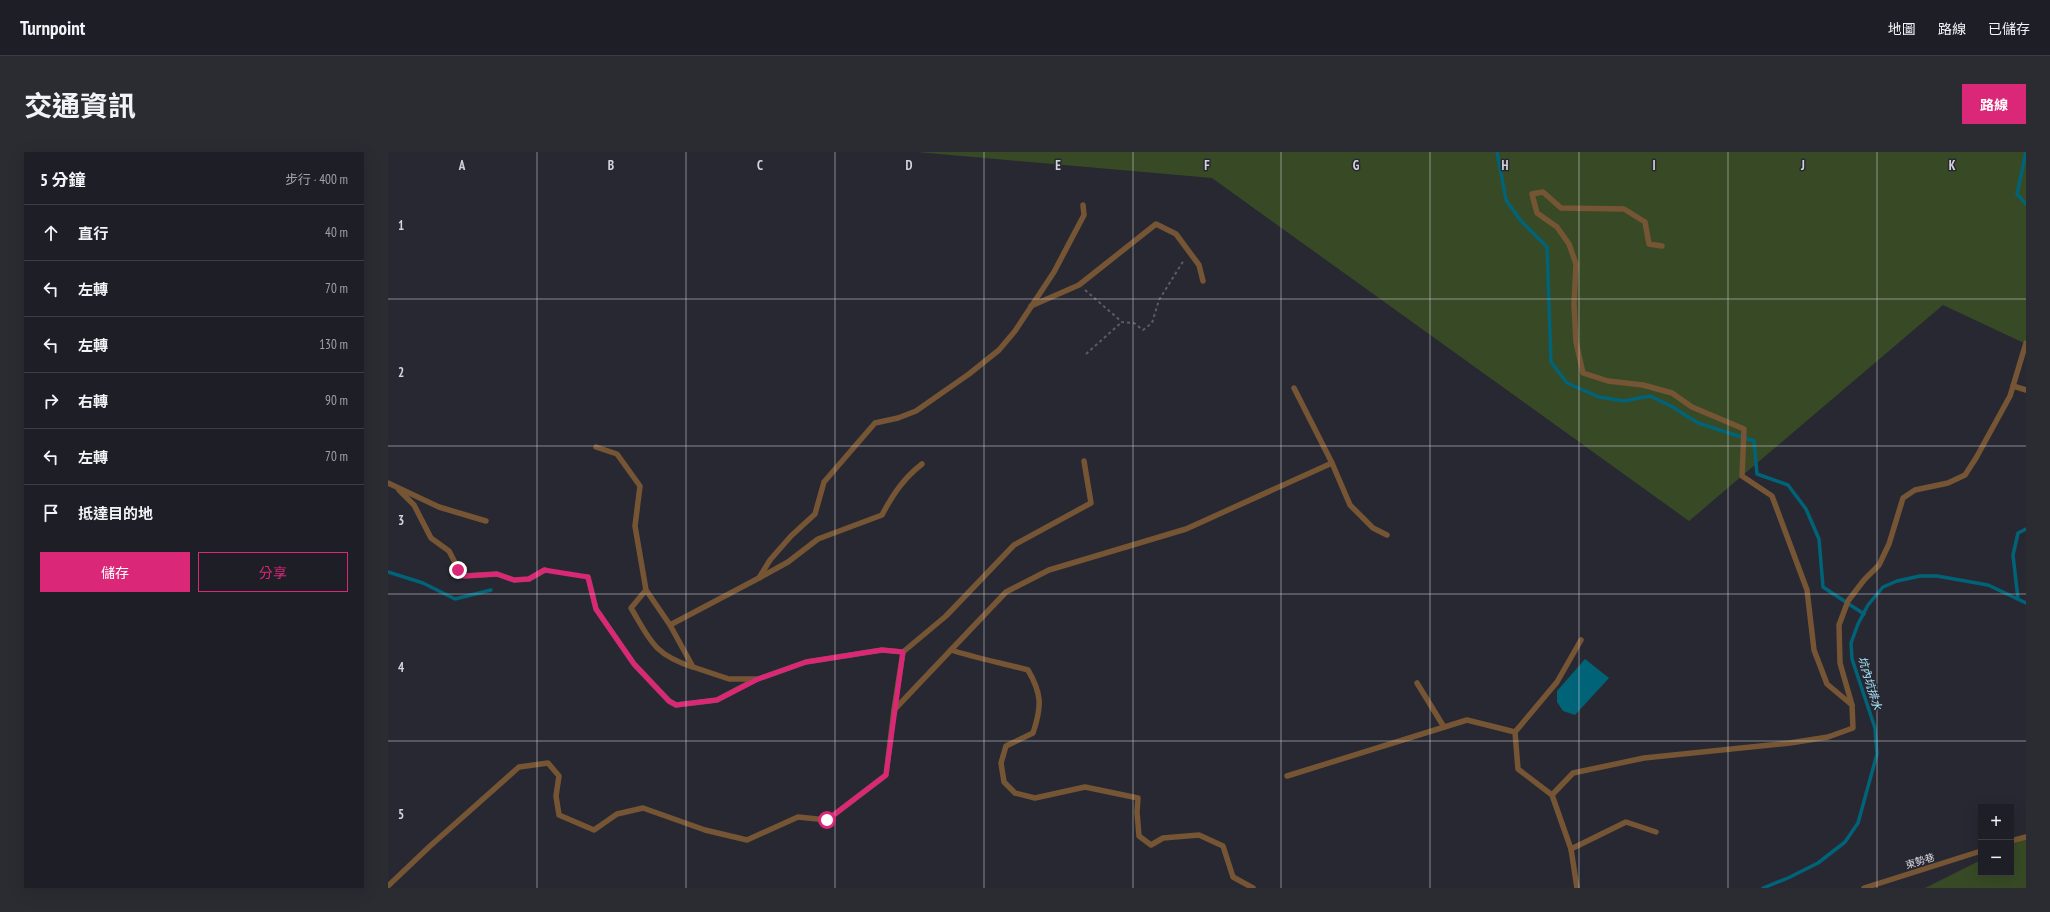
<!DOCTYPE html>
<html lang="zh-TW">
<head>
<meta charset="utf-8">
<style>
	body { margin:0; font-family:"PT Sans Narrow","Noto Sans TC",sans-serif; background:#2b2b32; color:#f1f3f6 }
	.controls { position:absolute; right:12px; bottom:12px; display:grid; overflow:hidden; border-radius:0px; box-shadow:0 4px 16px #0002 }
	.controls button { width:36px; height:36px; display:grid; place-items:center; padding:0; border:0; border-bottom:1px solid #3c3c43; background:#1e1e26; color:#f1f3f6; font:20px sans-serif }
	.stop { position:absolute; width:12px; height:12px; margin:-9px; border:3px solid #db2777; border-radius:50%; background:#fff }
	.stop.end { background:#db2777; border-color:#fff; box-shadow:0 1px 4px #0008 }
	.list { margin:0; padding:0; list-style:none }
	h2 { display:flex; justify-content:space-between; align-items:center; height:52px; margin:0; padding:0 16px; font-size:17px }
	h2 small { font-size:13px; font-weight:400; color:#a1a2a7 }
	.list li { display:grid; grid-template-columns:26px 1fr auto; gap:12px; align-items:center; box-sizing:border-box; height:56px; padding:0 16px; border-top:1px solid #3c3c43 }
	.list b { display:block; font-size:15px; white-space:nowrap }
	.list em { font-size:13px; font-style:normal; color:#a1a2a7 }
	.actions { display:flex; gap:8px; padding:12px 16px }
	.actions a { flex:1; padding:9px 0; border:1px solid #db2777; border-radius:0px; text-align:center; font-size:14px; color:#db2777 }
	.actions .main { background:#db2777; color:#fff }
	.icon { flex:none; width:22px; height:22px; fill:none; stroke:currentColor; stroke-width:2; stroke-linecap:round; stroke-linejoin:round }
	.map { position:relative; flex:none; width:1638px; height:736px; overflow:hidden; border-radius:0px }
	header { display:flex; align-items:center; gap:24px; box-sizing:border-box; height:56px; padding:0 20px; background:#1e1e26; border-bottom:1px solid #3c3c43 }
	header strong { font-size:19px }
	nav { display:flex; gap:22px; margin-inline-start:auto; font-size:14px }
	.intro { display:flex; align-items:center; justify-content:space-between; box-sizing:border-box; height:96px; padding:0 24px }
	h1 { margin:0; font-size:28px }
	.button { padding:10px 18px; border-radius:0px; background:#db2777; color:#fff; font-size:14px; font-weight:700 }
	main { display:flex; gap:24px; padding:0 24px }
	aside { flex:1; background:#1e1e26; border-radius:0px; box-shadow:0 4px 16px #0002 }
	.map>svg:first-child { display:block }
</style>
</head>
<body>
<header>
<strong>Turnpoint</strong>
<nav><a>地圖</a><a>路線</a><a>已儲存</a></nav>
</header>
<div class="intro"><h1>交通資訊</h1><a class="button">路線</a></div>
<main>
<aside>
<h2>5 分鐘<small>步行 · 400 m</small></h2>
<ul class="list">
<li><svg class="icon" aria-label="ahead" viewBox="0 0 24 24"><path d="M12 20V5M6 11l6-6 6 6"/></svg><div><b>直行</b></div><em>40 m</em></li>
<li><svg class="icon" aria-label="left" viewBox="0 0 24 24"><path d="M17 20v-9H6M10 6l-5 5 5 5"/></svg><div><b>左轉</b></div><em>70 m</em></li>
<li><svg class="icon" aria-label="left" viewBox="0 0 24 24"><path d="M17 20v-9H6M10 6l-5 5 5 5"/></svg><div><b>左轉</b></div><em>130 m</em></li>
<li><svg class="icon" aria-label="right" viewBox="0 0 24 24"><path d="M7 20v-9h11M14 6l5 5-5 5"/></svg><div><b>右轉</b></div><em>90 m</em></li>
<li><svg class="icon" aria-label="left" viewBox="0 0 24 24"><path d="M17 20v-9H6M10 6l-5 5 5 5"/></svg><div><b>左轉</b></div><em>70 m</em></li>
<li><svg class="icon" aria-label="arrive" viewBox="0 0 24 24"><path d="M6 21V4h12l-3 4 3 4H6"/></svg><div><b>抵達目的地</b></div></li>
</ul>
<div class="actions"><a class="main">儲存</a><a>分享</a></div>
</aside>
<div class="map">
<svg width="1638" height="736" viewBox="0 0 1638 736">
	<rect width="100%" height="100%" fill="#282832"/>
	<g fill="#384a25">
		<polygon points="529,0 1638,0 1638,192 1555,153 1301,369 824,26"/>
		<polygon points="1638,686 1638,736 1537,736 1593,708 1593,721 1623,721 1623,693"/>
	</g>
	<polygon fill="#006378" points="1197,507 1221,526 1187,563 1175,559 1169,550 1169,539"/>
	<g fill="none" stroke-linecap="round" stroke-linejoin="round">
		<g stroke="#006378" stroke-width="3.5">
			<polyline points="1109,0 1118,48 1133,69 1159,95 1163,210 1179,231 1211,245 1236,249 1262,244 1283,254 1310,271 1366,289 1369,322 1400,333 1418,357 1431,387 1435,435 1476,462"/>
			<polyline points="1638,0 1629,42 1638,52"/>
			<polyline points="0,420 35,431 67,447 103,438"/>
			<polyline points="1630,447 1625,403 1630,381 1638,377"/>
			<polyline points="1375,736 1400,726 1430,711 1457,690 1470,671 1489,602 1487,576 1464,507 1463,491 1470,472 1480,453 1495,435 1509,429 1532,424 1549,424 1600,433 1638,451"/>
		</g>
		<g stroke="#5c5c65" stroke-width="2" stroke-dasharray="3 3" stroke-linecap="butt">
			<polyline points="697,138 734,170 746,171 755,178 764,171 771,148 796,108"/>
			<polyline points="698,202 734,170"/>
			<polyline points="166,420 193,424"/>
		</g>
		<g stroke="#755533" stroke-width="5.5">
			<polyline points="643,154 691,133 768,72 788,82 811,113 815,129"/>
			<polyline points="1625,234 1638,238"/>
			<polyline points="906,236 944,311 962,353 985,376 999,383"/>
			<polyline points="208,295 229,302 252,334 247,374 258,438 282,473 305,515 341,527 370,527 418,510 494,498 515,500"/>
			<polyline points="0,331 51,355 98,369"/>
			<polyline points="11,338 26,353 43,386 61,399 71,418 76,424 109,422 126,428 141,427 157,418"/>
			<polyline points="200,425 208,457 246,512 281,549 288,553 329,548 367,528"/>
			<path d="M 371,426 L 400,410 L 430,387 L 494,363 C 505,342 516,326 534,312"/>
			<path d="M 258,438 L 243,456 C 262,488 266,503 305,515"/>
			<polyline points="282,473 371,426 382,408 403,384 427,362 436,330 487,271 510,266 528,259 581,222 611,198 627,179 666,120 696,63 695,53"/>
			<path d="M 563,498 C 588,506 614,511 640,518 C 654,542 654,554 645,581 L 618,594 L 613,611 L 616,630 L 627,641 L 647,646 L 697,635 L 750,646 L 749,660 L 751,684 L 763,693 L 775,686 L 811,683 L 835,694 L 845,725 L 865,736"/>
			<polyline points="1029,531 1056,575"/>
			<polyline points="1464,553 1452,511 1451,473 1460,449 1476,428 1491,413 1501,392 1515,346 1527,338 1560,331 1577,323 1588,306 1622,244 1638,191"/>
			<polyline points="506,558 515,500 558,464 626,393 703,351 696,309"/>
			<polyline points="1127,580 1169,530 1193,488"/>
			<polyline points="899,624 1079,568 1127,580 1130,617 1164,643 1183,697 1189,736"/>
			<polyline points="1164,643 1185,621 1256,606 1402,591 1440,585 1465,576 1464,553 1439,532 1426,498 1419,438 1384,344 1354,324 1356,277 1304,255 1284,241 1255,233 1220,229 1195,221 1188,190 1186,152 1188,112 1181,92 1169,75 1149,61 1144,42 1155,40 1173,56 1236,57 1257,70 1261,92 1274,94"/>
			<polyline points="1623,689 1638,685"/>
			<polyline points="1183,697 1238,670 1268,680"/>
			<polyline points="0,734 41,695 131,615 160,611 171,624 168,644 171,663 206,678 229,662 255,656 317,678 359,688 410,665 439,668 498,623 506,558 618,440 661,418 798,377 944,311"/>
			<polyline points="1476,736 1593,699"/>
		</g>
	</g>
	<g fill="none" stroke-linecap="round" stroke-linejoin="round">
		<polyline stroke="#db2777" stroke-width="5" points="70,418 76,424 109,422 126,428 141,427 156,418 200,425 208,457 246,512 281,549 288,553 329,548 370,527 418,510 494,498 515,500 498,623 439,668"/>
	</g>
	<path fill="none" stroke="#d4d3da" stroke-width="1" stroke-opacity="0.55" d="M 149,0 L 149,736M 298,0 L 298,736M 447,0 L 447,736M 596,0 L 596,736M 745,0 L 745,736M 893,0 L 893,736M 1042,0 L 1042,736M 1191,0 L 1191,736M 1340,0 L 1340,736M 1489,0 L 1489,736M 0,147 L 1638,147M 0,294 L 1638,294M 0,442 L 1638,442M 0,589 L 1638,589"/>
	<g text-anchor="middle" dominant-baseline="central" stroke-width="3" stroke-linejoin="round" paint-order="stroke">
		<g font-size="10" fill="#d4d3da" stroke="#282832">
			<text transform="translate(1532 709) rotate(-17)">東勢巷</text>
		</g>
		<g font-size="11" font-style="italic" fill="#abe9fd" stroke="#282832">
			<text transform="translate(1482 531) rotate(73)">坑內坑排水</text>
		</g>
	</g>
	<g font-size="13" text-anchor="middle" font-weight="bold" fill="#d4d3da" stroke="#282832" stroke-width="3" stroke-linejoin="round" paint-order="stroke">
		<text x="74" y="18">A</text>
		<text x="223" y="18">B</text>
		<text x="372" y="18">C</text>
		<text x="521" y="18">D</text>
		<text x="670" y="18">E</text>
		<text x="819" y="18">F</text>
		<text x="968" y="18">G</text>
		<text x="1117" y="18">H</text>
		<text x="1266" y="18">I</text>
		<text x="1415" y="18">J</text>
		<text x="1564" y="18">K</text>
		<text x="13" y="78">1</text>
		<text x="13" y="225">2</text>
		<text x="13" y="373">3</text>
		<text x="13" y="520">4</text>
		<text x="13" y="667">5</text>
	</g>
</svg>
<div class="controls">
<button>+</button>
<button>−</button>
</div>
<div class="stop" style="left:439px;top:668px"></div>
<div class="stop end" style="left:70px;top:418px"></div>
</div>
</main>
</body>
</html>
